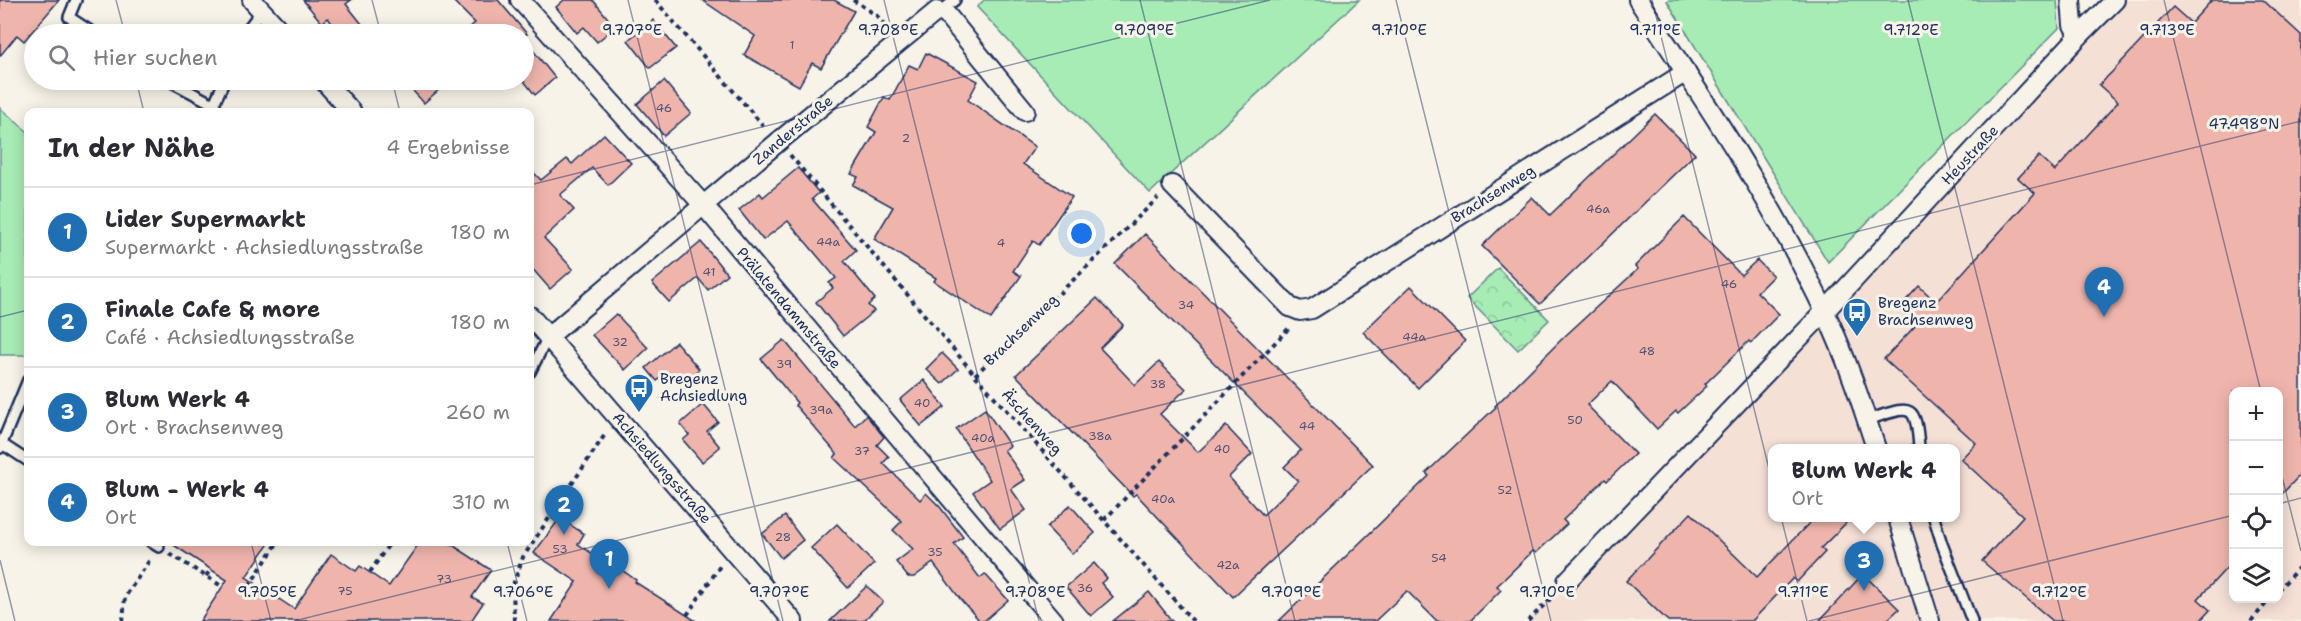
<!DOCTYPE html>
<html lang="de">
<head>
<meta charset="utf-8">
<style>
	body { margin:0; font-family:"Shantell Sans",sans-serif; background:#f7f7f7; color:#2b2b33 }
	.controls { position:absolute; right:18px; bottom:18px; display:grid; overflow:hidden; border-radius:12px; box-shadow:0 3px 15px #0003 }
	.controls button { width:54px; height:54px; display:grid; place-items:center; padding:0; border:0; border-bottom:2px solid #e1e1e2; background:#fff; color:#2b2b33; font:30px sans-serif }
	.you { position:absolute; left:1082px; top:234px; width:21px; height:21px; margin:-15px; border:4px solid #fff; border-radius:50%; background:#1a73e8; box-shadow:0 0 0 9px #1a73e833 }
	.badge { display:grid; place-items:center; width:39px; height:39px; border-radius:50%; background:#1f6fb2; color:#fff; font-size:20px; font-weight:700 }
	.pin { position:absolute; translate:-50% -50px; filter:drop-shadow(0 2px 3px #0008) }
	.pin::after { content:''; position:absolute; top:32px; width:21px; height:18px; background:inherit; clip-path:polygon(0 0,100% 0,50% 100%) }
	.popup { position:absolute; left:1768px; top:444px; width:192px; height:78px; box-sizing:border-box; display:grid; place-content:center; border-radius:12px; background:#fff; filter:drop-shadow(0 2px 4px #0005); font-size:20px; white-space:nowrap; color:#7c7c81 }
	.popup b { font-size:22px; color:#2b2b33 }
	.popup::after { content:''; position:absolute; left:50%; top:100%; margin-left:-12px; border:12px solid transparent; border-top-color:#fff }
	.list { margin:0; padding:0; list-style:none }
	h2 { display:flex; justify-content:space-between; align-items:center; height:78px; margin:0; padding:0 24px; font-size:26px }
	h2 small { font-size:20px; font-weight:400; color:#7c7c81 }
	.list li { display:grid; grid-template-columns:39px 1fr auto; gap:18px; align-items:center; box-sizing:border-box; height:90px; padding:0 24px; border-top:2px solid #e1e1e2 }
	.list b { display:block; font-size:22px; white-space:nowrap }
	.list p { margin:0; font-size:20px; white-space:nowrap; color:#7c7c81 }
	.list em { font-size:20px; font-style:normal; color:#7c7c81 }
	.icon { flex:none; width:33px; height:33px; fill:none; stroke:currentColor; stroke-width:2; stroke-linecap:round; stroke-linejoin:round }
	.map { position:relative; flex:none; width:2301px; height:621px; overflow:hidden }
	.search { position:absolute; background:#fff; box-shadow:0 3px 15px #0003; left:24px; top:24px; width:510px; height:66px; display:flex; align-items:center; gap:15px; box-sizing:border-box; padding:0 21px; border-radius:33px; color:#7c7c81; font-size:22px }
	.panel { position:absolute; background:#fff; box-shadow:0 3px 15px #0003; left:24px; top:108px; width:510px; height:438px; border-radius:12px }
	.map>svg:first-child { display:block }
</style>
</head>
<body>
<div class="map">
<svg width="2301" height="621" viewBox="0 0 2301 621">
	<defs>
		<pattern id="park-crowns" width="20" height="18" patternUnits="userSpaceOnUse" patternTransform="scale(1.5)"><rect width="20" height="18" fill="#a7ebb5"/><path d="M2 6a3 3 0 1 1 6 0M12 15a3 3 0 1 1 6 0" fill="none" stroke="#8fca9e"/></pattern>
	</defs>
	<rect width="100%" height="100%" fill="#f7f3e8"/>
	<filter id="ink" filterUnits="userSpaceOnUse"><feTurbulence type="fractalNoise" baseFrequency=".0167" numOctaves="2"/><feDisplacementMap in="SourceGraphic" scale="12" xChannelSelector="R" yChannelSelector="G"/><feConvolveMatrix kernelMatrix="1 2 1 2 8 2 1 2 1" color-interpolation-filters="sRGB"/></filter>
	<g filter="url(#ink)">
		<path fill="#f5e0d6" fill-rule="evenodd" d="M 2115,0 L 2301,0 L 2301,621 L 1528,621 ZM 2234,392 L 2278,392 L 2278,598 L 2234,598 ZM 1772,448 L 1956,448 L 1956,518 L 1772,518 Z"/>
		<g fill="#a7ebb5" stroke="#618d8a" stroke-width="1.5">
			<polygon points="984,0 1359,0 1150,193 977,7"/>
			<polygon points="1668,0 2057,0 2059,28 1828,262 1667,1"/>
			<polygon points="0,108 28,132 28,355 0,355"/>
		</g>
		<polygon fill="url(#park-crowns)" stroke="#618d8a" stroke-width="1.5" points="1498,268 1549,320 1518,350 1467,298"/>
		<g fill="#efb5ad" stroke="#1b2f5e" stroke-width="1.5">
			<polygon points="0,0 59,0 24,41 17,35 0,56"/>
			<polygon points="303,0 351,0 346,4 370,34 340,34 328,18 322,23"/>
			<polygon points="452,0 498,0 527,34 461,34 475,23"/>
			<polygon points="564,0 593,0 615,27 597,42 584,27 577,33 556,7"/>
			<polygon points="702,0 834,0 854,11 821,68 812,63 799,86 744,55 755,36"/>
			<polygon points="2212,0 2263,0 2301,35 2301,474 2278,498 2278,392 2234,392 2234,560 2198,599 2210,610 2200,621 2053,621 1982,561 2023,516 1961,459 1976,443 1884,359 1916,325 1898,309 1919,286 1936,302 2035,193 2018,178 2039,156 2055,171 2118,102 2099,85 2112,72 2173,7 2191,23"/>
			<polygon points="653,20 676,48 650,68 628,40"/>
			<polygon points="524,39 555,78 535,95 524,81"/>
			<polygon points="926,53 978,81 968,100 1035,147 1023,164 1072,197 1039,245 1033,241 1013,271 1021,276 991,319 934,281 936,278 874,239 893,207 853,185 858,177 851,174 876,132 868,127 884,97 890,100 909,65 918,69"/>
			<polygon points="403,80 450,80 424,103"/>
			<polygon points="664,81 691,113 664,136 637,104"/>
			<polygon points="1655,114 1695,154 1540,304 1482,246 1532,197 1550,215"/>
			<polygon points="604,134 631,163 608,185 592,168 560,195 574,210 544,238 573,269 550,289 530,266 530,169 541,180 567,159 572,164"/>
			<polygon points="798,168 819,193 812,199 856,250 844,261 875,299 868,305 874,311 843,336 816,302 833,288 829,283 836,278 788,221 763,240 739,210 760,193 763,197"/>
			<polygon points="1684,217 1741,275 1757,260 1773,276 1757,292 1779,314 1751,343 1749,341 1705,384 1707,386 1678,413 1676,411 1657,429 1612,381 1587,405 1635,454 1607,481 1605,479 1563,520 1567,524 1536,553 1533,551 1497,586 1501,590 1470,621 1437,621 1407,591 1375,621 1279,621 1429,476 1426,473 1496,407 1495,406 1565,336 1638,269 1635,266"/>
			<polygon points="1145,234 1373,465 1233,597 1136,494 1133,496 1016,375 1097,298 1123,325 1100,348 1135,385 1159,362 1186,389 1160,414 1198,452 1226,426 1252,454 1229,477 1263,515 1298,481 1284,467 1301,450 1115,264"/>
			<polygon points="701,242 727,274 708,290 698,278 669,302 652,283"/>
			<polygon points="1411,286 1465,341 1418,388 1363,332"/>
			<polygon points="616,314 648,348 625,370 592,335"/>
			<polygon points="784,340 855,426 866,415 884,437 877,445 889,457 883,463 920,500 926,493 940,507 963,537 954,544 980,578 985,574 1008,600 984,621 980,621 961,600 933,563 914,577 908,577 896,562 913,549 893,530 902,521 834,458 837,454 795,405 797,403 761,359"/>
			<polygon points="676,342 699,369 680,385 668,372 657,381 646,368"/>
			<polygon points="942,353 958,369 942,384 926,369"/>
			<polygon points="924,380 945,407 921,426 900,400"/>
			<polygon points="703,404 718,422 707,431 720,447 702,462 683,440 689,435 680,424"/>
			<polygon points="985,409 1010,446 1004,450 1025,480 1011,489 1026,510 1000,529 973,492 990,480 956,429"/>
			<polygon points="1070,505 1095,533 1072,554 1047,527"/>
			<polygon points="1691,513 1757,577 1814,518 1851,518 1821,548 1825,552 1797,582 1793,578 1752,621 1668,621 1626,581"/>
			<polygon points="785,516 803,540 781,558 762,534"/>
			<polygon points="560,518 584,534 578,544 614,568 616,566 636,580 635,582 696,621 551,621 577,582 534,553"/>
			<polygon points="837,524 874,564 848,588 811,548"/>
			<polygon points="169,542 270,542 246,577 294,609 331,554 356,571 360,566 389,586 420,542 448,542 491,570 472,597 483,603 471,621 200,621 227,580"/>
			<polygon points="1094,563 1107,578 1101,583 1113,597 1091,616 1066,587"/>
			<polygon points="1863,574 1899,609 1886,621 1819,621"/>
			<polygon points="867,586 883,602 863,621 830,621"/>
			<polygon points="1149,592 1172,621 1113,621"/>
		</g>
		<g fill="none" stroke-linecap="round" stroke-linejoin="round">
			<g stroke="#1b2f5e" stroke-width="14">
				<g id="service">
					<polyline points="76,0 69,17 95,34"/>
					<polyline points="941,11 955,0"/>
					<polyline points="244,34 262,10"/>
					<polyline points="168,80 215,105"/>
					<polyline points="210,112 225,80"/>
					<polyline points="530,372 548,337"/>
					<path d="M 1867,420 C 1909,407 1916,399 1919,448"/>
					<polyline points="2,444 28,461"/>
					<polyline points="0,448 28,380"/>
					<polyline points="1934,518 1942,544 1972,621"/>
					<polyline points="151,542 159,547"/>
				</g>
			</g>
			<g stroke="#1b2f5e" stroke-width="22">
				<g id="minor">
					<polyline points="252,0 283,34"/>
					<polyline points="520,0 704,206 1054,621"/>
					<path d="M 1638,0 C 1705,101 1773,202 1825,312 C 1846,356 1861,402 1876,448"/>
					<polyline points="2071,0 2073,25 2079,36"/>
					<polyline points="323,80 352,112"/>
					<polyline points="1172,185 1290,307 1300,311 1312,309 1686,72"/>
					<polyline points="530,316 793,621"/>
					<polyline points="548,337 778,142 937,11 946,14 1025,111"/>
					<polyline points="1898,518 1930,621"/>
					<polyline points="1567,581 1825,311 2079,36 2115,0"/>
				</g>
			</g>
			<g stroke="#1b2f5e" stroke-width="4" stroke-dasharray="4.5 4.5" stroke-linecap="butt">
				<polyline points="655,0 766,129"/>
				<polyline points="853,0 876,15 887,26"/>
				<polyline points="790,155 975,375 1193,621"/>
				<polyline points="975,375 1158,198"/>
				<polyline points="1104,520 1291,326"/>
				<polyline points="379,542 387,547 391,542"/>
				<polyline points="170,554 223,587"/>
				<polyline points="370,572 387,547"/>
				<polyline points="206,576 211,569"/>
				<polyline points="249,586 278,542"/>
				<polyline points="2278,590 2301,565"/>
				<polyline points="687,615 720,566"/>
				<polyline points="123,621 125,597 151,558"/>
				<polyline points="514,621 513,585 523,557 606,433"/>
				<polyline points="1528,621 1555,594"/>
				<polyline points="2251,621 2271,598"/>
			</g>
			<use href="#service" stroke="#f7f3e8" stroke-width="9"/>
			<use href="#minor" stroke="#f7f3e8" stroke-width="18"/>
		</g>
	</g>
	<path fill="none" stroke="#1b2f5e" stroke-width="1.5" stroke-opacity="0.45" d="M 116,0 L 125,34M 372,0 L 381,34M 628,0 L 783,621M 884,0 L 1039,621M 1140,0 L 1295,621M 1396,0 L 1551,621M 1652,0 L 1807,621M 1908,0 L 2063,621M 2164,0 L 2261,392M 136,80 L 144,112M 392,80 L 400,112M 530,185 L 1270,0M 0,317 L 28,310M 2278,461 L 2301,551M 2278,504 L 2301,498M 251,542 L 271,621M 507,542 L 527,621M 0,560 L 15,621M 294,621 L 2301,121M 1809,621 L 2234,515"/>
	<defs>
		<g id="bus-pin" transform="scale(1.5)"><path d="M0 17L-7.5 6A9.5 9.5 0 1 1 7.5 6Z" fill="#1f6fb2" stroke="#f7f3e8"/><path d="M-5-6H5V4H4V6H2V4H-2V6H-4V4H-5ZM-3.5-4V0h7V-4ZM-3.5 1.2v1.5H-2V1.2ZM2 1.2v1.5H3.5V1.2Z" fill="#fff"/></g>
	</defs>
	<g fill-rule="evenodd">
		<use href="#bus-pin" x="1857" y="312"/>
		<use href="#bus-pin" x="639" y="388"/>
	</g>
	<g text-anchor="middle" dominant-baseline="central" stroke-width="6" stroke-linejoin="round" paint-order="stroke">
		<g font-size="12" fill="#505072">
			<text x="792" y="45">1</text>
			<text x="664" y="108">46</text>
			<text x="906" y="138">2</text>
			<text x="1598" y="209">46a</text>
			<text x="828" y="242">44a</text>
			<text x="1001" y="243">4</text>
			<text x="709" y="272">41</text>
			<text x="1729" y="284">46</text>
			<text x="1186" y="305">34</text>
			<text x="1414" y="337">44a</text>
			<text x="620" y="342">32</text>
			<text x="1647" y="351">48</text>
			<text x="784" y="364">39</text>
			<text x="1158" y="384">38</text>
			<text x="922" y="403">40</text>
			<text x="821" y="410">39a</text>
			<text x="1575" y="420">50</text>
			<text x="1307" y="426">44</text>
			<text x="1100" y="436">38a</text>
			<text x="983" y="438">40a</text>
			<text x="1222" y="449">40</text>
			<text x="862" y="451">37</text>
			<text x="1505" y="490">52</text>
			<text x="1163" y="499">40a</text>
			<text x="783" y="537">28</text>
			<text x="560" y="549">53</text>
			<text x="935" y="552">35</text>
			<text x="1439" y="558">54</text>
			<text x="1228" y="565">42a</text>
			<text x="444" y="579">73</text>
			<text x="1085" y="588">36</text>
			<text x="345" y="591">75</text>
		</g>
		<g font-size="15" fill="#1b2f5e" stroke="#f7f3e8">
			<text transform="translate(793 130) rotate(-40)">Zanderstraße</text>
			<text transform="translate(1970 155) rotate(-47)">Heustraße</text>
			<text transform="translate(1493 194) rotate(-32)">Brachsenweg</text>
			<text transform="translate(789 308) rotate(50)">Prälatendammstraße</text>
			<text transform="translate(1021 330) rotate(-44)">Brachsenweg</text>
			<text transform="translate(1032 422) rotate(48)">Äschenweg</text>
			<text transform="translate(662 468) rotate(49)">Achsiedlungsstraße</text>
		</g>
		<g font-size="15" fill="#1b2f5e" stroke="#f7f3e8" text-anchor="start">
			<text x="1878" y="303">Bregenz<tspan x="1878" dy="17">Brachsenweg</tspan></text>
			<text x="660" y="379">Bregenz<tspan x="660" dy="17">Achsiedlung</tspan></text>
		</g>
	</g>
	<g font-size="15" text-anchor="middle" fill="#1b2f5e" stroke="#f7f3e8" stroke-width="6" stroke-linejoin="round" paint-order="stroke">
		<text x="632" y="35">9.707°E</text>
		<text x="888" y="35">9.708°E</text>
		<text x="1144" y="35">9.709°E</text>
		<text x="1399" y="35">9.710°E</text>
		<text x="1655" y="35">9.711°E</text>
		<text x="1911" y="35">9.712°E</text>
		<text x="2167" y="35">9.713°E</text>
		<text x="2244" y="129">47.498°N</text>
		<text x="267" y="597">9.705°E</text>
		<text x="523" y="597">9.706°E</text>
		<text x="779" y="597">9.707°E</text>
		<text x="1035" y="597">9.708°E</text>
		<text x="1291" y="597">9.709°E</text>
		<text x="1547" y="597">9.710°E</text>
		<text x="1803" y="597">9.711°E</text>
		<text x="2059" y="597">9.712°E</text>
	</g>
</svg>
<div class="controls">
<button>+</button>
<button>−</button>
<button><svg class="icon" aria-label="locate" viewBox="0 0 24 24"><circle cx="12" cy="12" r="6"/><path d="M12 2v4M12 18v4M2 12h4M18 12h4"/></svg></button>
<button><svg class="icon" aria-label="layers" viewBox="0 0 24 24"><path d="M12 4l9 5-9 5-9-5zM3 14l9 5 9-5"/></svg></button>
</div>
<div class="you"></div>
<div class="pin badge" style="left:609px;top:589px">1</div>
<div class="pin badge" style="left:564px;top:535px">2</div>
<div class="pin badge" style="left:1864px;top:591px">3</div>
<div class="popup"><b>Blum Werk 4</b>Ort</div>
<div class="pin badge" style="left:2104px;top:317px">4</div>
<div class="search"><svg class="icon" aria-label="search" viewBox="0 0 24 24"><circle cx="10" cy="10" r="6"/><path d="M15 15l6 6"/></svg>Hier suchen</div>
<section class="panel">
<h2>In der Nähe<small>4 Ergebnisse</small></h2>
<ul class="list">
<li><span class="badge">1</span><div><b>Lider Supermarkt</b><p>Supermarkt · Achsiedlungsstraße</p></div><em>180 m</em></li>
<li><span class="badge">2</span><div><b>Finale Cafe &amp; more</b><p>Café · Achsiedlungsstraße</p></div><em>180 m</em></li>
<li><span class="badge">3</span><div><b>Blum Werk 4</b><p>Ort · Brachsenweg</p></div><em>260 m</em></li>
<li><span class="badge">4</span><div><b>Blum - Werk 4</b><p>Ort</p></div><em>310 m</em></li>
</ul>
</section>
</div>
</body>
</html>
